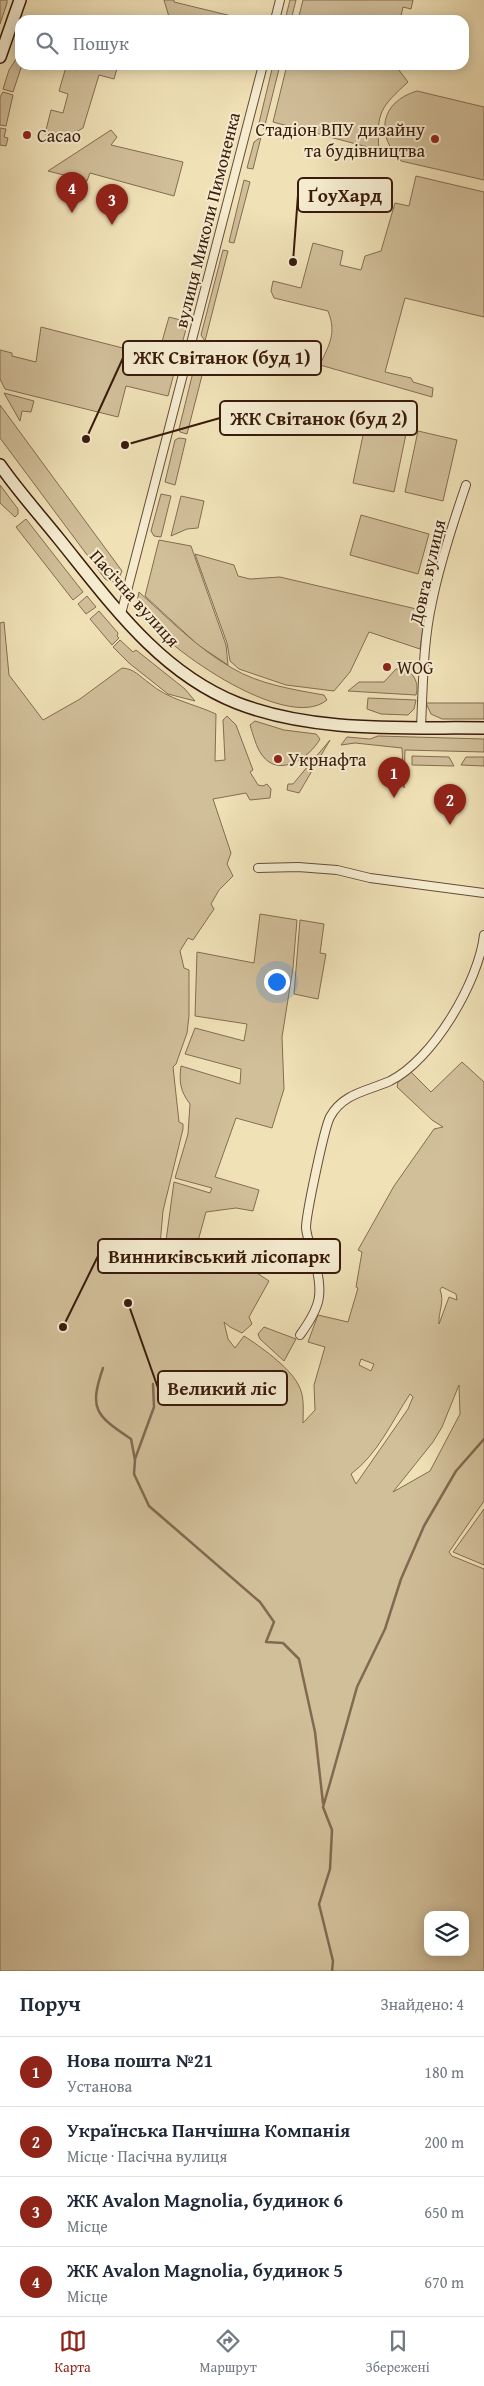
<!DOCTYPE html>
<html lang="uk">
<head>
<meta charset="utf-8">
<style>
	body { margin:0; font-family:"Gentium Book Plus",serif; background:#f2f2f3; color:#1f2937 }
	.controls { position:absolute; right:15px; bottom:15px; display:grid; overflow:hidden; border-radius:10px; box-shadow:0 2px 12px #0003 }
	.controls button { width:45px; height:45px; display:grid; place-items:center; padding:0; border:0; border-bottom:1px solid #e0e1e3; background:#fff; color:#1f2937; font:25px sans-serif }
	.you { position:absolute; left:276px; top:981px; width:18px; height:18px; margin:-12px; border:4px solid #fff; border-radius:50%; background:#1a73e8; box-shadow:0 0 0 8px #1a73e833 }
	.badge { display:grid; place-items:center; width:32px; height:32px; border-radius:50%; background:#8f2418; color:#fff; font-size:16px; font-weight:700 }
	.pin { position:absolute; translate:-50% -41px; filter:drop-shadow(0 1px 2px #0008) }
	.pin::after { content:''; position:absolute; top:26px; width:18px; height:15px; background:inherit; clip-path:polygon(0 0,100% 0,50% 100%) }
	.list { margin:0; padding:0; list-style:none }
	h2 { display:flex; justify-content:space-between; align-items:center; height:65px; margin:0; padding:0 20px; font-size:21px }
	h2 small { font-size:16px; font-weight:400; color:#747a83 }
	.list li { display:grid; grid-template-columns:32px 1fr auto; gap:15px; align-items:center; box-sizing:border-box; height:70px; padding:0 20px; border-top:1px solid #e0e1e3 }
	.list b { display:block; font-size:19px; white-space:nowrap }
	.list p { margin:0; font-size:16px; white-space:nowrap; color:#747a83 }
	.list em { font-size:16px; font-style:normal; color:#747a83 }
	.icon { flex:none; width:28px; height:28px; fill:none; stroke:currentColor; stroke-width:2; stroke-linecap:round; stroke-linejoin:round }
	.map { position:relative; flex:none; width:484px; height:1971px; overflow:hidden }
	.search { position:absolute; background:#fff; box-shadow:0 2px 12px #0003; left:15px; right:15px; top:15px; height:55px; display:flex; align-items:center; gap:12px; box-sizing:border-box; padding:0 18px; border-radius:15px; color:#747a83; font-size:19px }
	.sheet { height:345px; background:#fff }
	nav { display:flex; justify-content:space-around; align-items:center; box-sizing:border-box; height:70px; border-top:1px solid #e0e1e3; background:#fff; font-size:14px; color:#747a83 }
	nav a { display:grid; justify-items:center; gap:2px }
	nav .on { color:#8f2418 }
	.map>svg:first-child { display:block }
</style>
</head>
<body>
<div class="map">
<svg width="484" height="1971" viewBox="0 0 484 1971">
	<rect width="100%" height="100%" fill="#f0e1b7"/>
	<filter id="stains"><feTurbulence type="fractalNoise" baseFrequency=".004" numOctaves="4"/><feColorMatrix values="0 0 0 0 .2 0 0 0 0 .09 0 0 0 0 .02 0 0 0 .5 -.17"/></filter>
	<radialGradient id="worn" r=".72"><stop offset=".6" stop-color="#630" stop-opacity="0"/><stop offset="1" stop-color="#630" stop-opacity=".3"/></radialGradient>
	<g fill="#d1bf9a" stroke="#856c53" fill-rule="evenodd">
		<polygon points="0,0 7,0 7,3 0,24"/>
		<polygon points="164,0 174,0 174,2 248,20 170,20"/>
		<polygon points="290,0 296,0 291,20 285,20"/>
		<polygon points="303,0 413,0 411,9 403,7 400,20 298,20"/>
		<polygon points="20,53 20,65 22,65 13,92 3,89 9,70"/>
		<polygon points="78,65 118,65 114,79 99,75 83,128 64,139 45,134 51,110 63,113 68,94 59,91 66,67 76,70"/>
		<polygon points="273,65 280,65 264,129 259,123"/>
		<path d="M 287,65 L 395,65 L 408,82 C 381,107 376,112 379,150 L 273,122 Z"/>
		<path d="M 417,91 L 484,107 L 484,180 L 401,161 C 375,135 380,102 417,91 Z"/>
		<polygon points="3,92 13,95 6,126 0,125 0,97"/>
		<polygon points="0,128 6,129 4,137 8,138 6,146 0,145"/>
		<polygon points="111,130 117,137 111,145 183,162 174,196 90,173 87,181 48,171"/>
		<polygon points="261,137 253,169 247,168 254,142"/>
		<path d="M 416,176 L 484,192 L 484,317 L 405,298 L 385,372 L 411,378 L 413,382 L 433,388 L 432,397 L 320,365 C 329,344 337,334 328,311 L 274,298 L 271,291 L 273,281 L 301,288 L 313,243 L 343,251 L 340,265 L 361,270 L 365,256 L 381,251 L 395,203 L 409,206 Z"/>
		<polygon points="244,180 250,182 234,243 229,242"/>
		<polygon points="223,250 228,251 205,341 201,335"/>
		<polygon points="169,317 188,322 178,358 159,352"/>
		<polygon points="41,327 177,362 168,396 126,386 118,417 5,389 0,379 0,350 12,353 12,356 36,362"/>
		<polygon points="202,352 208,352 187,434 180,432 179,429 197,356"/>
		<polygon points="4,393 34,401 31,412 22,411 20,421"/>
		<polygon points="0,405 122,571 118,580 111,582 105,579 0,438"/>
		<polygon points="366,421 407,429 394,492 353,483"/>
		<polygon points="418,431 457,440 443,501 405,492"/>
		<polygon points="179,438 186,439 175,485 165,482 175,440"/>
		<polygon points="0,485 18,509 18,514 15,517 0,503"/>
		<polygon points="161,494 171,496 161,537 154,536 151,531"/>
		<polygon points="181,496 204,501 198,528 187,529 171,536"/>
		<polygon points="361,515 429,534 418,574 350,555"/>
		<polygon points="26,519 83,592 73,600 16,527"/>
		<polygon points="159,540 191,546 226,645 228,665 198,645 145,596"/>
		<polygon points="195,554 234,565 238,576 250,579 280,577 425,611 420,649 369,632 350,672 334,691 286,685 239,669 230,661 227,643"/>
		<path d="M 139,592 C 169,619 197,648 232,668 C 258,684 295,690 324,695 L 327,700 C 286,734 159,644 136,607 Z"/>
		<polygon points="87,596 96,607 86,614 78,604"/>
		<polygon points="99,611 118,633 117,636 119,638 112,645 90,619"/>
		<path d="M 4,622 L 9,675 L 43,720 L 80,699 L 122,668 C 135,669 139,676 149,683 C 169,700 192,703 216,714 L 215,761 L 225,760 L 223,720 L 227,716 L 236,725 L 253,770 L 250,772 L 258,785 L 263,786 L 267,784 L 271,789 L 270,798 L 250,800 L 246,793 L 213,799 L 231,853 L 227,864 L 233,876 L 219,890 L 211,904 L 214,909 L 193,940 L 188,938 L 180,951 L 184,968 L 189,970 L 189,1016 L 187,1033 L 176,1064 L 173,1067 L 179,1122 L 183,1124 L 183,1129 L 163,1211 L 158,1268 L 132,1267 L 162,1270 L 174,1182 L 210,1193 L 212,1188 L 175,1178 L 188,1134 L 190,1104 C 180,1091 179,1081 181,1066 L 240,1084 L 241,1069 L 185,1054 L 195,1028 L 244,1041 L 247,1024 L 195,1016 L 197,952 L 254,963 L 260,914 L 297,920 L 293,968 L 282,1037 L 284,1089 L 272,1128 L 236,1118 L 215,1177 L 259,1190 L 253,1211 L 236,1208 L 206,1212 L 198,1241 L 233,1259 L 234,1262 L 239,1261 L 269,1281 L 249,1317 L 252,1324 L 242,1333 L 230,1327 L 224,1322 L 228,1339 L 235,1348 L 244,1336 C 261,1347 288,1366 298,1384 C 305,1396 303,1410 303,1423 L 315,1410 L 314,1385 L 325,1347 L 308,1342 L 318,1315 L 348,1322 L 358,1288 L 356,1287 L 362,1252 L 358,1250 L 394,1186 L 434,1129 L 443,1127 L 432,1120 L 397,1087 L 398,1082 L 411,1072 L 431,1092 L 462,1062 L 484,1082 L 484,1501 L 449,1552 L 452,1556 L 484,1569 L 484,1971 L 0,1971 L 0,623 ZM 442,1287 L 456,1294 L 457,1300 L 449,1297 L 439,1324 C 438,1313 445,1301 440,1290 ZM 361,1359 L 374,1364 L 371,1371 L 359,1365 ZM 459,1385 L 460,1414 L 430,1471 L 393,1492 L 433,1442 L 442,1427 ZM 410,1394 L 413,1397 L 408,1409 L 356,1484 L 351,1474 C 378,1454 392,1421 410,1394 ZM 428,1915 L 465,1915 L 465,1952 L 428,1952 Z"/>
		<polygon points="120,640 133,652 136,650 185,689 195,701 168,694 129,663 113,647"/>
		<path d="M 396,669 C 411,668 420,680 416,695 L 348,691 L 359,682 L 384,682 Z"/>
		<polygon points="368,698 416,700 414,709 408,715 381,714 367,709"/>
		<polygon points="426,703 484,703 484,719 442,719 431,714"/>
		<path d="M 255,721 L 284,730 L 316,734 L 320,739 C 310,757 279,779 262,755 C 256,747 253,734 250,725 Z"/>
		<polygon points="378,736 484,739 484,752 405,750 404,788 402,748 355,743 341,745 347,737 370,739"/>
		<polygon points="330,740 299,793 287,790 288,784 293,784"/>
		<polygon points="412,756 449,757 454,766 412,765"/>
		<polygon points="466,757 484,757 484,766 461,765"/>
		<polygon points="300,920 324,924 320,953 326,954 318,999 294,994"/>
		<polygon points="264,1327 296,1339 284,1361 260,1339 258,1334"/>
		<polygon points="484,1509 484,1565 453,1552"/>
	</g>
	<g fill="none" stroke-linecap="round" stroke-linejoin="round">
		<g stroke="#826950" stroke-width="2.5">
			<path d="M 103,1368 C 89,1409 95,1415 131,1439 L 135,1460 L 134,1474 L 149,1506 L 260,1602 L 274,1622 L 266,1642 L 283,1643 L 299,1659 L 315,1732 L 323,1803"/>
			<polyline points="135,1459 154,1407 153,1384"/>
			<polyline points="332,1971 333,1961 319,1904 330,1869 332,1830 323,1807 330,1783 357,1687 385,1629 401,1579 424,1526 456,1471 484,1439"/>
		</g>
		<g stroke="#674c37" stroke-width="10">
			<g id="street">
				<polyline points="275,20 280,0"/>
				<polyline points="121,614 263,65"/>
				<path d="M 421,727 C 423,685 423,642 432,602 C 440,562 453,523 466,485"/>
				<polyline points="258,868 298,867 337,870 370,878 484,893"/>
				<path d="M 300,1335 C 321,1306 324,1294 314,1258 C 311,1248 307,1238 306,1228 C 306,1215 324,1129 330,1117 C 343,1093 368,1091 390,1081 C 433,1060 479,981 484,935"/>
			</g>
		</g>
		<g stroke="#391a0c" stroke-width="14">
			<g id="secondary">
				<polyline points="0,57 20,0"/>
				<path d="M 0,465 C 18,491 39,514 59,539 C 110,602 159,672 237,703 C 314,733 403,727 484,728"/>
			</g>
		</g>
		<use href="#street" stroke="#f5ecd0" stroke-width="8"/>
		<use href="#secondary" stroke="#f5ecd0" stroke-width="11"/>
	</g>
	<g fill="#8f2418" stroke="#f5ecd0" stroke-width="2">
		<circle cx="27" cy="135" r="5"/>
		<circle cx="435" cy="139" r="5"/>
		<circle cx="387" cy="667" r="5"/>
		<circle cx="278" cy="759" r="5"/>
	</g>
	<g text-anchor="middle" dominant-baseline="central" stroke-width="4" stroke-linejoin="round" paint-order="stroke">
		<g font-size="18" fill="#391a0c" stroke="#f5ecd0" text-anchor="start">
			<text x="425" y="129" text-anchor="end">Стадіон ВПУ дизайну<tspan x="425" dy="21">та будівництва</tspan></text>
			<text x="37" y="135">Cacao</text>
			<text x="397" y="667">WOG</text>
			<text x="288" y="759">Укрнафта</text>
		</g>
		<g font-size="18" fill="#391a0c" stroke="#f5ecd0">
			<text transform="translate(207 220) rotate(-76)">вулиця Миколи Пимоненка</text>
			<text transform="translate(427 572) rotate(-77)">Довга вулиця</text>
			<text transform="translate(135 598) rotate(48)">Пасічна вулиця</text>
		</g>
	</g>
	<path fill="none" stroke="#391a0c" stroke-width="2" d="M293 262L298 195M86 439L123 358M125 445L220 418M63 1327L98 1256M128 1303L158 1388"/>
	<g fill="#391a0c" stroke="#f5ecd0" stroke-width="2">
		<circle cx="293" cy="262" r="5"/>
		<circle cx="86" cy="439" r="5"/>
		<circle cx="125" cy="445" r="5"/>
		<circle cx="63" cy="1327" r="5"/>
		<circle cx="128" cy="1303" r="5"/>
	</g>
	<g fill="#f5ecd0" stroke="#391a0c" stroke-width="2">
		<rect x="298" y="178" width="94" height="34" rx="5"/>
		<rect x="123" y="341" width="198" height="34" rx="5"/>
		<rect x="220" y="401" width="197" height="34" rx="5"/>
		<rect x="98" y="1239" width="242" height="34" rx="5"/>
		<rect x="158" y="1371" width="129" height="34" rx="5"/>
	</g>
	<g font-size="19" text-anchor="middle" font-weight="bold" fill="#391a0c">
		<text x="345" y="202">ҐоуХард</text>
		<text x="222" y="364">ЖК Світанок (буд 1)</text>
		<text x="319" y="425">ЖК Світанок (буд 2)</text>
		<text x="219" y="1263">Винниківський лісопарк</text>
		<text x="222" y="1395">Великий ліс</text>
	</g>
	<rect width="100%" height="100%" filter="url(#stains)"/>
	<rect width="100%" height="100%" fill="url(#worn)"/>
</svg>
<div class="controls">
<button><svg class="icon" aria-label="layers" viewBox="0 0 24 24"><path d="M12 4l9 5-9 5-9-5zM3 14l9 5 9-5"/></svg></button>
</div>
<div class="you"></div>
<div class="pin badge" style="left:394px;top:798px">1</div>
<div class="pin badge" style="left:450px;top:825px">2</div>
<div class="pin badge" style="left:112px;top:225px">3</div>
<div class="pin badge" style="left:72px;top:213px">4</div>
<div class="search"><svg class="icon" aria-label="search" viewBox="0 0 24 24"><circle cx="10" cy="10" r="6"/><path d="M15 15l6 6"/></svg>Пошук</div>
</div>
<section class="sheet">
<h2>Поруч<small>Знайдено: 4</small></h2>
<ul class="list">
<li><span class="badge">1</span><div><b>Нова пошта №21</b><p>Установа</p></div><em>180 m</em></li>
<li><span class="badge">2</span><div><b>Українська Панчішна Компанія</b><p>Місце · Пасічна вулиця</p></div><em>200 m</em></li>
<li><span class="badge">3</span><div><b>ЖК Avalon Magnolia, будинок 6</b><p>Місце</p></div><em>650 m</em></li>
<li><span class="badge">4</span><div><b>ЖК Avalon Magnolia, будинок 5</b><p>Місце</p></div><em>670 m</em></li>
</ul>
</section>
<nav>
<a class="on"><svg class="icon" aria-label="map" viewBox="0 0 24 24"><path d="M3 6l6-2 6 2 6-2v14l-6 2-6-2-6 2zM9 4v14M15 6v14"/></svg>Карта</a>
<a><svg class="icon" aria-label="directions" viewBox="0 0 24 24"><path d="M12 3l9 9-9 9-9-9zM9 14v-3h6M13 9l2 2-2 2"/></svg>Маршрут</a>
<a><svg class="icon" aria-label="saved" viewBox="0 0 24 24"><path d="M7 4h10v16l-5-4-5 4z"/></svg>Збережені</a>
</nav>
</body>
</html>
